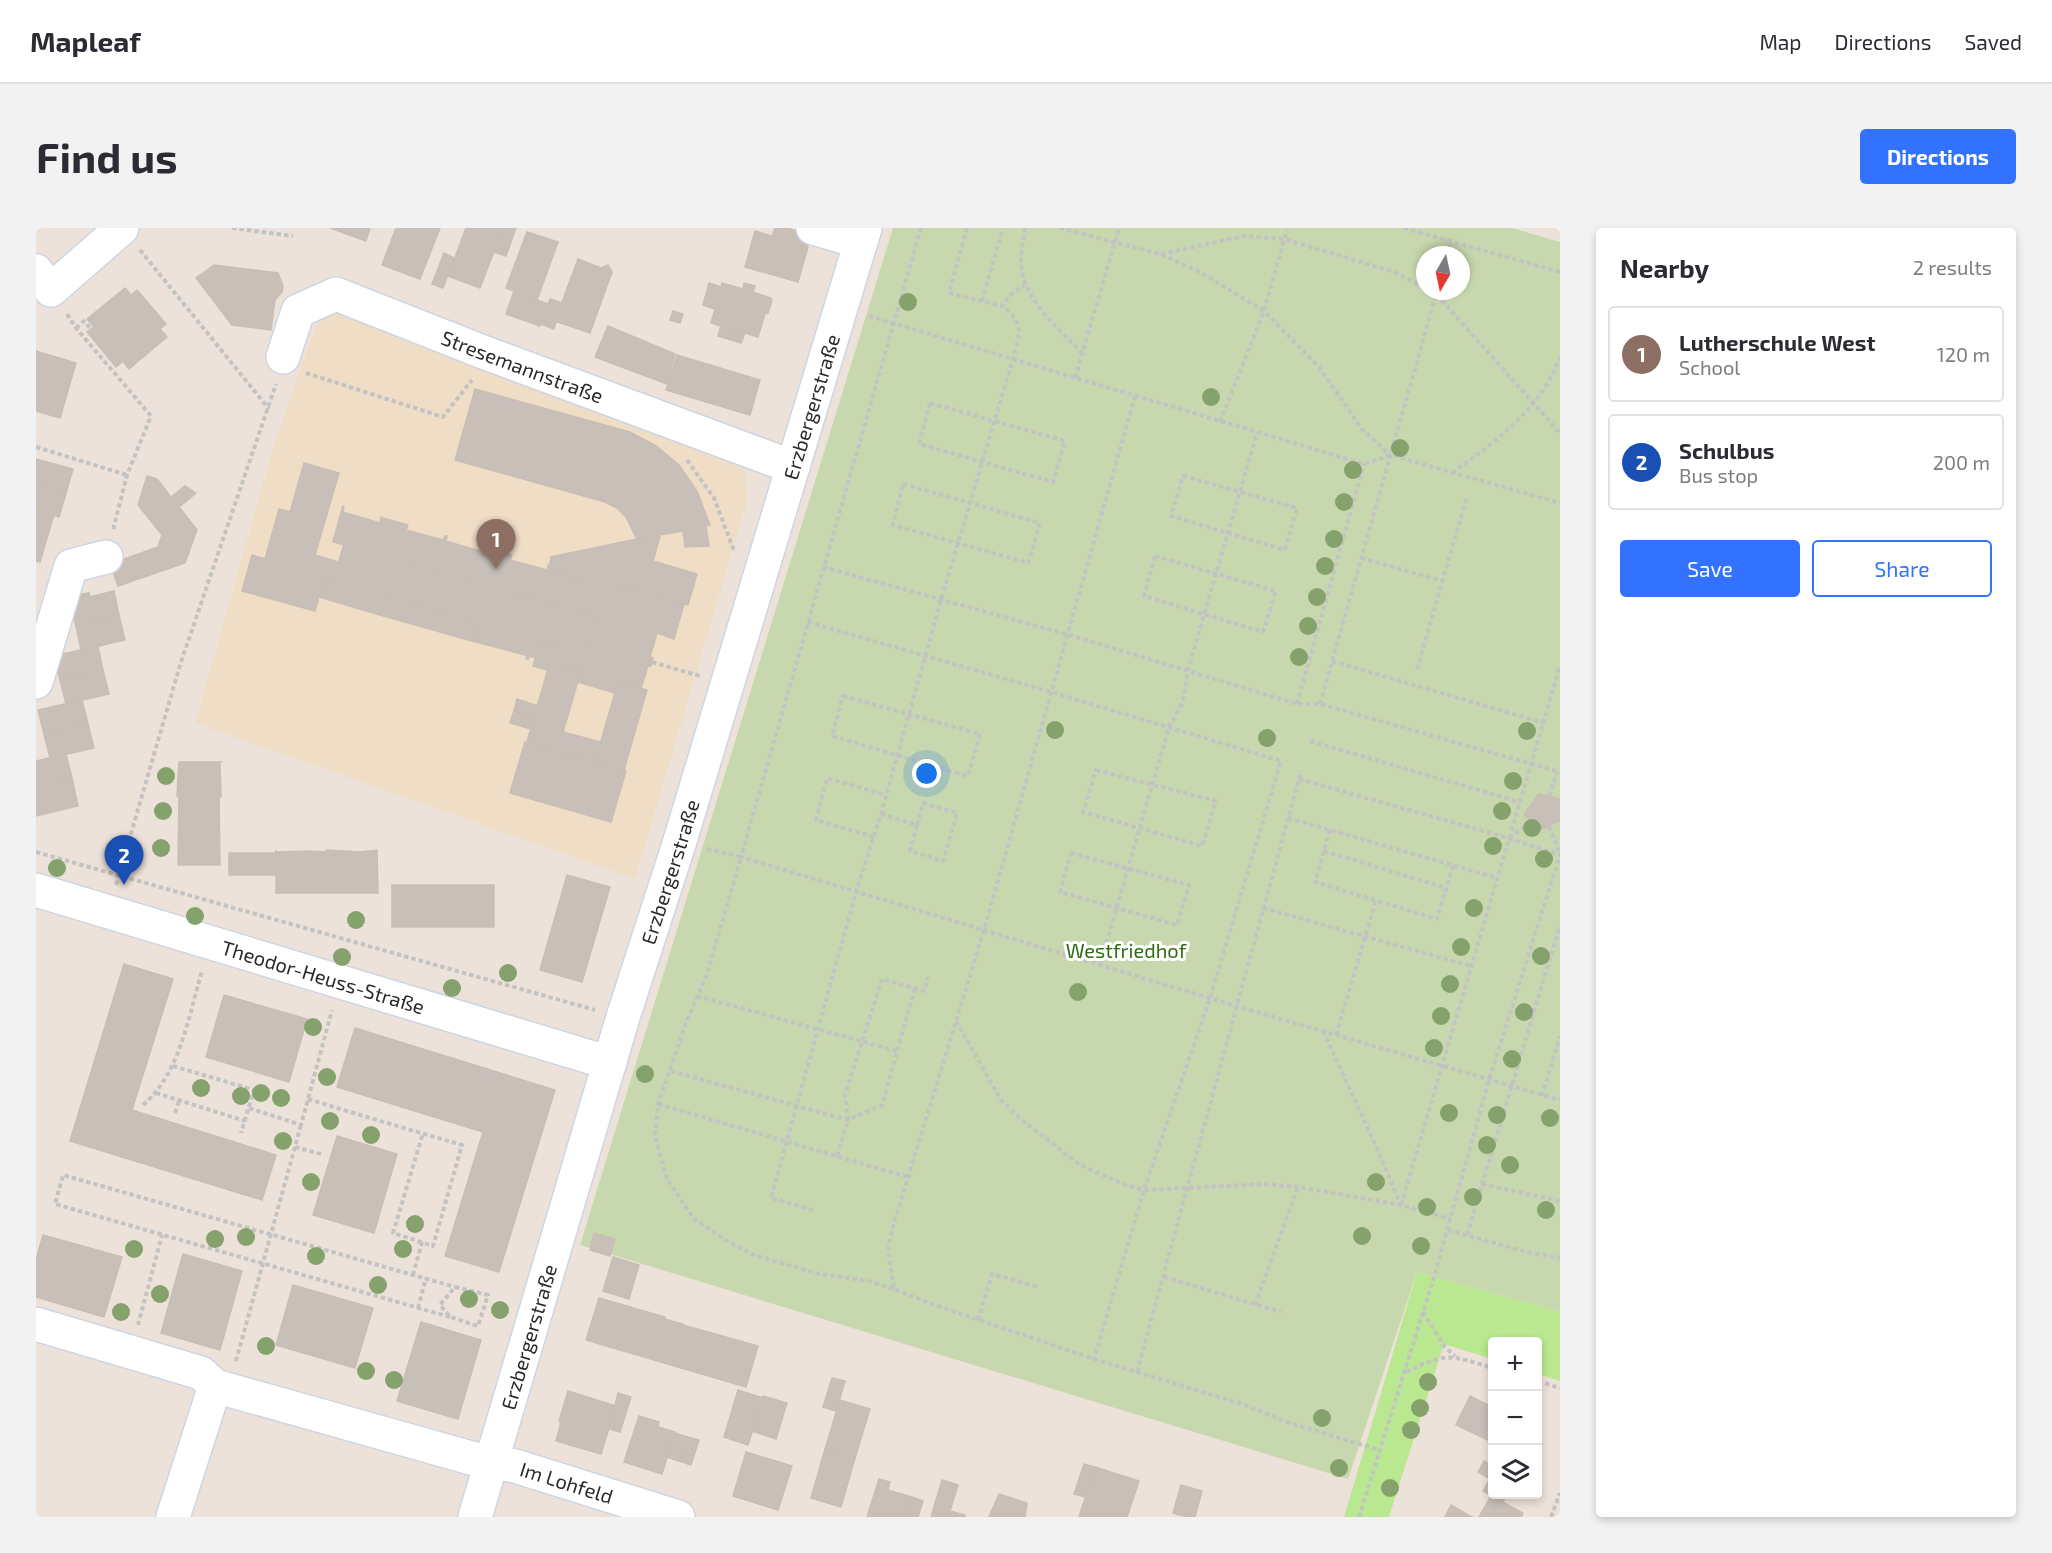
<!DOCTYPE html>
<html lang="en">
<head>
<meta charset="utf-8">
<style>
	body { margin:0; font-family:"Exo 2",sans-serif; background:#f2f2f3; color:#2b2b33 }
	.controls { position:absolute; right:18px; bottom:18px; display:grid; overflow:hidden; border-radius:6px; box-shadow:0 3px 9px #0003 }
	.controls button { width:54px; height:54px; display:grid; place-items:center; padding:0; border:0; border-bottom:2px solid #e1e1e2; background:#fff; color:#2b2b33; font:30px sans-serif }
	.compass { position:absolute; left:1380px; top:18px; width:54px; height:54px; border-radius:50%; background:#fff; box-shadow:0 3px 9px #0003; rotate:189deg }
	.you { position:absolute; left:891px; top:546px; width:21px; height:21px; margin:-15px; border:4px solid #fff; border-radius:50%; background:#1a73e8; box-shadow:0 0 0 9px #1a73e833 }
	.badge { display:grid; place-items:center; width:39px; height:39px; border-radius:50%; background:#3372ff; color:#fff; font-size:20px; font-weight:700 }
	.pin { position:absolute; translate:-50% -50px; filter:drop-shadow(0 2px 3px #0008) }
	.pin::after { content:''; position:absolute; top:32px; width:21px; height:18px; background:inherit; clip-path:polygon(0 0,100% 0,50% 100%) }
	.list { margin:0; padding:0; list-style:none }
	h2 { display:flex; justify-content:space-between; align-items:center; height:78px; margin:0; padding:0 24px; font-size:26px }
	h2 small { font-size:20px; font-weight:400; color:#7c7c81 }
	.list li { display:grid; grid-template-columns:39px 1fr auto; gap:18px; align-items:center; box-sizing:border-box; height:96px; margin:0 12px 12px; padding:0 12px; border:2px solid #e1e1e2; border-radius:6px }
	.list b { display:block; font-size:22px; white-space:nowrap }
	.list p { margin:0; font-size:20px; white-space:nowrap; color:#7c7c81 }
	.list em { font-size:20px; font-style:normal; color:#7c7c81 }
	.actions { display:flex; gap:12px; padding:18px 24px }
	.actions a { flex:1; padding:14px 0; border:2px solid #3372ff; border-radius:6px; text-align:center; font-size:21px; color:#3372ff }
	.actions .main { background:#3372ff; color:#fff }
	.icon { flex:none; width:33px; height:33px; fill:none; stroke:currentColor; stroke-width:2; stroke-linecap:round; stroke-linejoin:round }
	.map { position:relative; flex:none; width:1524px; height:1289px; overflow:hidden; border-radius:6px }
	header { display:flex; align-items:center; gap:36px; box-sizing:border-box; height:84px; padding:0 30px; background:#fff; border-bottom:2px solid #e1e1e2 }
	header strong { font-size:28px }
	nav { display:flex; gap:33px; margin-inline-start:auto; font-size:21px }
	.intro { display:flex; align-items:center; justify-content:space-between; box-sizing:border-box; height:144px; padding:0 36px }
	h1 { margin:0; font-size:42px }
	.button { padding:15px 27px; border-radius:6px; background:#3372ff; color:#fff; font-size:21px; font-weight:700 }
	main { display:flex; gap:36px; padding:0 36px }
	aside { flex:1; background:#fff; border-radius:6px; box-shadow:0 3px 9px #0003 }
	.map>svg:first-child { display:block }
</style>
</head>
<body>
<header>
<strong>Mapleaf</strong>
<nav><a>Map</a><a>Directions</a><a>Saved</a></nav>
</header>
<div class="intro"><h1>Find us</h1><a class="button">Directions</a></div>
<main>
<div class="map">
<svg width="1524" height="1289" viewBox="0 0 1524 1289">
	<rect width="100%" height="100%" fill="#ede2d9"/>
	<polygon fill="#f0ddc6" points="300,83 708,233 711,274 599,651 159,495 238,217 280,97"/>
	<polygon fill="#b9e890" points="1381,1044 1524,1084 1524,1153 1502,1146 1502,1114 1456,1114 1456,1131 1408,1116 1353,1289 1308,1289"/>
	<path fill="#c8d8ae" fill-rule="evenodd" d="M 857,0 L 1476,0 L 1524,14 L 1524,1084 L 1381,1044 L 1312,1251 L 544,1017 ZM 1389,27 L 1425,27 L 1425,63 L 1389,63 Z"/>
	<g fill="#c8bfb9" stroke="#c8beb3" stroke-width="1.5">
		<polygon points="294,0 334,0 330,13"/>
		<polygon points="360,0 404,0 384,51 346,37"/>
		<polygon points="430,0 467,0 444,60 412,48"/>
		<polygon points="467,0 480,0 470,28 458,24"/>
		<polygon points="739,0 751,0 774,7 771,19 736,8"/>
		<polygon points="719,3 772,19 762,54 709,39"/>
		<polygon points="491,4 522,14 501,72 470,60"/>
		<polygon points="408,25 418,30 407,60 396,56"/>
		<polygon points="542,31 565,40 572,37 576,44 554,105 519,93"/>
		<polygon points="178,37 242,45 247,58 246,64 239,72 235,102 196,97 160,50"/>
		<polygon points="673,55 685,59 686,55 707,61 708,55 719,58 717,64 735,70 736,73 732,85 729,86 722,109 675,95 679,81 667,77"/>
		<polygon points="89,60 95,67 101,62 130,96 124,101 131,109 93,141 87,133 80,139 51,104 58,99 51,91"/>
		<polygon points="478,63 512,76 504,98 470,86"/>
		<polygon points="514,71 526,75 518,101 505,96"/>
		<polygon points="637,83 647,86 644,95 634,92"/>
		<polygon points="572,98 639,126 631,156 559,129"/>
		<polygon points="685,98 709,105 705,115 682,108"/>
		<polygon points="0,123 40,135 24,190 0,183"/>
		<polygon points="641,127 724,152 714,187 630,162"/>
		<polygon points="439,161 594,204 620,218 643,237 661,263 674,297 670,298 673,318 649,319 647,303 601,311 590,289 581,280 569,274 419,232"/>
		<polygon points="0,231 37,241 30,265 0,256"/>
		<polygon points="268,235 303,245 279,327 302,334 297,353 288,350 279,383 206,363 216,327 229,331 243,281 254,284"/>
		<polygon points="111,248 121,251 135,269 149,258 160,265 143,279 161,302 149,335 82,358 74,336 122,319 126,307 102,277"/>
		<polygon points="0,256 30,265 23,289 0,282"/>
		<polygon points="307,278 308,279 307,284 344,295 345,289 347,290 372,297 370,302 407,312 409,308 411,308 410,313 447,324 448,319 476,327 474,332 511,342 512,337 514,338 513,343 528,347 529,342 531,343 529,348 567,359 568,353 648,376 638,411 621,405 614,429 617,430 615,438 612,438 605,460 582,454 579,465 542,454 560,388 298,314 297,313"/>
		<polygon points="0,282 18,287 11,310 0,307"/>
		<polygon points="0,307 11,310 4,334 0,333"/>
		<polygon points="624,308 617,333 661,346 652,377 568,353 567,359 529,348 531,343 529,342 528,347 513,343 515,329 601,311"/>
		<polygon points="308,316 560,388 545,443 514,434 520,416 505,412 500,430 436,413 441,394 350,367 344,387 283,369 288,350 297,353"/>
		<polygon points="78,363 83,387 40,398 33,369 53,365 54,369"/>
		<polygon points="350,367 441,394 436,413 344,387"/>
		<polygon points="83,387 89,412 45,422 40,398"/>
		<polygon points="505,412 520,416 512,442 497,438"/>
		<polygon points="62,418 67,442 24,452 18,428"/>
		<polygon points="514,434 545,443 527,504 565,514 559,534 491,514"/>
		<polygon points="67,442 73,466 30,476 24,452"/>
		<polygon points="582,454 611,462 588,542 559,534"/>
		<polygon points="481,471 502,478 499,489 478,483"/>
		<polygon points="46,472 52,496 8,506 2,482"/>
		<polygon points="478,483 499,489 495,501 474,495"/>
		<polygon points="52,496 58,520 14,530 8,506"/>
		<polygon points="489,514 590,543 575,594 474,565"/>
		<polygon points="30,526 36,550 0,559 0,533"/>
		<polygon points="143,534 185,534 184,535 185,569 183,568 184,637 142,637 143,568 141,568"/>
		<polygon points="36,550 42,578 0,588 0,559"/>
		<polygon points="1503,566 1524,571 1524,593 1503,602 1488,586"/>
		<polygon points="290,622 324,624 341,622 342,665 240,665 240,623 241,624 274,623 290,624"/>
		<rect x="193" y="625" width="47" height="22"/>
		<polygon points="531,647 574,659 546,754 504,742"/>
		<rect x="356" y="657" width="102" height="42"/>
		<polygon points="88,736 137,751 96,882 240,927 226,972 34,913"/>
		<polygon points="188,767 271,791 253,854 170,829"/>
		<polygon points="319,800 519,862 463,1044 409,1028 447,904 301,859"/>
		<polygon points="301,908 361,926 338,1005 277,987"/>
		<polygon points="558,1005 579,1011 574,1028 554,1022"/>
		<polygon points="7,1007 86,1029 68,1089 0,1069 0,1032"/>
		<polygon points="147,1026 206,1043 184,1122 125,1105"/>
		<polygon points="577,1029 603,1037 593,1071 567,1063"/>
		<polygon points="257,1057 337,1080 319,1140 240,1117"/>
		<polygon points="563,1070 629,1089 629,1091 646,1096 646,1095 647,1097 722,1118 710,1159 550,1112"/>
		<polygon points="385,1094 445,1112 422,1191 361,1173"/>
		<polygon points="796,1150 809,1153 800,1183 787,1179"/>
		<polygon points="702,1162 727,1170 712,1217 688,1209"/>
		<polygon points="532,1163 580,1178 565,1226 520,1213 525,1194 523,1193"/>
		<polygon points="582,1165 595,1169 584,1204 573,1201"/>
		<polygon points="727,1168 751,1175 740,1211 716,1203"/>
		<polygon points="1434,1168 1456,1179 1456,1214 1420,1197"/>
		<polygon points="804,1172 834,1181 819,1230 789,1221"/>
		<polygon points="603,1188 623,1194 622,1199 639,1204 626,1246 588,1234"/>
		<polygon points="639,1205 651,1209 643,1233 631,1229"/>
		<polygon points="651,1209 663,1212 655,1237 643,1233"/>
		<polygon points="789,1221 819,1230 805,1279 775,1270"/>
		<polygon points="710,1224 756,1238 742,1282 697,1268"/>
		<polygon points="1448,1233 1456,1238 1456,1252 1442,1244"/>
		<polygon points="1048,1236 1059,1239 1050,1269 1038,1266"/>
		<polygon points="1059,1239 1103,1253 1091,1289 1043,1289"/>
		<polygon points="843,1251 854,1254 852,1262 876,1269 870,1289 831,1289"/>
		<polygon points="1454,1251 1456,1252 1456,1266 1471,1266 1467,1274 1447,1263"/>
		<polygon points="906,1252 922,1257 914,1283 929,1287 929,1289 895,1289"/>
		<polygon points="1145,1257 1166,1263 1159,1289 1151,1289 1137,1285"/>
		<polygon points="963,1266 991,1275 989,1289 953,1289"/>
		<polygon points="1455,1268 1487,1285 1485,1289 1443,1289"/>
		<polygon points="876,1269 887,1273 882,1289 870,1289"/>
		<polygon points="1415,1277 1436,1289 1409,1289"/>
	</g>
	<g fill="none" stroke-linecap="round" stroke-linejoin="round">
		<g stroke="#ced5e3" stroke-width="36">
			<g id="minor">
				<polyline points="777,0 825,14"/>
				<polyline points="0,43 15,62 86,0"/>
				<path id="s1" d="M 247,129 L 262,83 L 300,66 L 447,124 L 757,239"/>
				<polyline points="0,454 35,338 70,329"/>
				<path id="s2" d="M 0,662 L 574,835"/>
				<path id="s3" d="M 0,1096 L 165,1145 L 179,1158 L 435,1230 L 479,1238 L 642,1289"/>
				<polyline points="137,1289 179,1158"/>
				<path id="s4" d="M 439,1289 L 587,789 L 643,616 L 829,0"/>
			</g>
		</g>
		<g stroke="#c3c3c3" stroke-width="4" stroke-dasharray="4.5 3" stroke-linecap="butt">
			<polyline points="196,0 257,8"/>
			<polyline points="885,0 705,629 1200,778 1524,872"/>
			<polyline points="931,0 913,65 966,78"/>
			<path d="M 989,0 C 988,11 985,22 985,33 C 986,72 1021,98 1046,125"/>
			<polyline points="1024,0 1124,26 1164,44 1228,83 1283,139 1326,201 1354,227"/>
			<polyline points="1368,0 1524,44"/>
			<polyline points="104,22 233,181"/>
			<polyline points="1125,26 1208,8 1248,11 1358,44 1389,60"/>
			<polyline points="1411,27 1415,14"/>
			<polyline points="1394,63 1400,66 1524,205"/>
			<polyline points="946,73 967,0"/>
			<polyline points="31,86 40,100 115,188 91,247 77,302"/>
			<polyline points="833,88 1328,236 1355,227 1524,275"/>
			<polyline points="40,100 48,93 55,101"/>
			<polyline points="270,145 407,189 436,152"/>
			<polyline points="1039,150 1083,0"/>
			<polyline points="1099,168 948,702 857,998 852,1021 858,1061 896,1076 1058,1131 1206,1176 1251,1194 1343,1222"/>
			<polygon points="894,175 1029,213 1017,254 883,216"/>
			<polyline points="1184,194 1228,83 1251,2"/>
			<polyline points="0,219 91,247"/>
			<polyline points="651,232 678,270 697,320 700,321"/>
			<path d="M 1416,245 C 1458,215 1506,180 1524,129"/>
			<polygon points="1147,248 1261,280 1249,322 1135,288"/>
			<polygon points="867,256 1004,295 992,335 857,297"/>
			<polygon points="1119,328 1240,363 1227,404 1108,368"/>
			<polyline points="1325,330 1406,353"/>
			<polyline points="787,339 1030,406 1261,476 1284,476 1524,544"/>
			<polyline points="308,377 308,376"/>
			<polyline points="772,394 1015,464 1245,533 1174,770 1108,962 1058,1131"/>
			<polyline points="491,432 492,428"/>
			<polyline points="1296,433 1508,495"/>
			<polyline points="616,434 664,448"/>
			<polyline points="1381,441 1431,268"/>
			<polygon points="807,468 944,506 932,548 796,508"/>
			<polyline points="1261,476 1328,236"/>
			<polyline points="1284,476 1401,63"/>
			<polyline points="1274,513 1484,574"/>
			<polygon points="1060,542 1180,573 1166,618 1047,584"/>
			<polyline points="1263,551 1472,610 1524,627"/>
			<polyline points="1513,568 1521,544"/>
			<polyline points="845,586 881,597 887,575 921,585 907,633 874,623 881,597"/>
			<polyline points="1252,590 1461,650"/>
			<polyline points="1513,598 1524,626"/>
			<polyline points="1294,602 1279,654 1401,691 1417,638"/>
			<polyline points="838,609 780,592 791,550 850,567"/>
			<polyline points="1473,610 1495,594"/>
			<polyline points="671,621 705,629 670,749 650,795 622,876 619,908 631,951 658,991 691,1013 718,1027 783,1046 833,1053 858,1061"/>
			<polyline points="1288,623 1410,660"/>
			<polyline points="0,624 559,782"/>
			<polygon points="1035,625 1153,657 1141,697 1024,664"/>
			<polyline points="80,657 144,437 240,156"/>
			<polyline points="1227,680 1435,738"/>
			<polyline points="1064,737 1133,499 1147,473 1152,442 1221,205"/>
			<polyline points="661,768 861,823"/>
			<polyline points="920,793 965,872 986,892 1044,937 1087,956 1108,962 1230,956 1262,959 1365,977 1415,991"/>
			<polyline points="1287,803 1345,929 1364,976"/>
			<polyline points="1300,807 1340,672"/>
			<polyline points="137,838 218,862 205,905"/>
			<polyline points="635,843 812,892 846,877 879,760"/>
			<polyline points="120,865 209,893"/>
			<polyline points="1506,868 1524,808"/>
			<path d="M 272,871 C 323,887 375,902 426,917 L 397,1018 L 357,1005 L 387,905"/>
			<polyline points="622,876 872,949"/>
			<path d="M 107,877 C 145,844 152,789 166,743"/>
			<polyline points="213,880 265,897 296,782"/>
			<polyline points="139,885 143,873"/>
			<polyline points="259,919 285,926"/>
			<polyline points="801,928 812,892 809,867 846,751 888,763 892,749"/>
			<polyline points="1446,956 1524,973"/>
			<polyline points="1365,977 1524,438"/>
			<path d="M 777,982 L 735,970 L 820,664 L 845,586 L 905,372 L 977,131 C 983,104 990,97 966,78 L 975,66 L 989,57"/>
			<polyline points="1412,1002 1491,1024 1524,1030"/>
			<polyline points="1431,1007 1524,697"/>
			<polyline points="377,1047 386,1014"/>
			<polyline points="1128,1049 1245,1084"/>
			<polygon points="419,1059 452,1067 442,1098 414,1089 404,1077"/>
			<polyline points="1219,1077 1262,959"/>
			<polyline points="382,1080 390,1050"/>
			<polyline points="1387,1084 1409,1119 1419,1128"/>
			<polyline points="414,1089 19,976 27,947 419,1059"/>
			<polyline points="942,1092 956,1046 1003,1059"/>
			<polyline points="102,1097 126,1007"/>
			<polyline points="200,1133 265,897"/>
			<polyline points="1101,1144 1265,543"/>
			<path d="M 1370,1144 C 1410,1124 1415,1127 1456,1140"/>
			<polyline points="1502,1153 1524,1160"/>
			<polyline points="1323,1289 1398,1049 1453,852 1524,627"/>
			<polyline points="1515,1289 1524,1265"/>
		</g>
		<use href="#minor" stroke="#fff" stroke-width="33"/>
	</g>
	<g fill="#85a16c">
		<circle cx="872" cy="74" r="9"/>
		<circle cx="1175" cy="169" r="9"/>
		<circle cx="1364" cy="220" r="9"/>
		<circle cx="1317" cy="242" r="9"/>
		<circle cx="1308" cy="274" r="9"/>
		<circle cx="1298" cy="311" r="9"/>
		<circle cx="1289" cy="338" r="9"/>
		<circle cx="1281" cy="369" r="9"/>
		<circle cx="1272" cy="398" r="9"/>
		<circle cx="1263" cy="429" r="9"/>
		<circle cx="1019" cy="502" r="9"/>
		<circle cx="1491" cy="503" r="9"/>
		<circle cx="1231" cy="510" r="9"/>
		<circle cx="130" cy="548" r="9"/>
		<circle cx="1477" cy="553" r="9"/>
		<circle cx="127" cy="583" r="9"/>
		<circle cx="1466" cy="583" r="9"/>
		<circle cx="1496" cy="600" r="9"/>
		<circle cx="1457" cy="618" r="9"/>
		<circle cx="125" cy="620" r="9"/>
		<circle cx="1508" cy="631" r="9"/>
		<circle cx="21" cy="640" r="9"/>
		<circle cx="1438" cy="680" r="9"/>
		<circle cx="159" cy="688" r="9"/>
		<circle cx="320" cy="692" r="9"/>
		<circle cx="1425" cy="719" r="9"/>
		<circle cx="1505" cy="728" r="9"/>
		<circle cx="306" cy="729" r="9"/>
		<circle cx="472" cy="745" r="9"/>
		<circle cx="1414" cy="756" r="9"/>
		<circle cx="416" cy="760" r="9"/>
		<circle cx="1042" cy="764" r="9"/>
		<circle cx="1488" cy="784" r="9"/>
		<circle cx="1405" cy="788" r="9"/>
		<circle cx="277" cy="799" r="9"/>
		<circle cx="1398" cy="820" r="9"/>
		<circle cx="1476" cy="831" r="9"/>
		<circle cx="609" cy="846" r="9"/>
		<circle cx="291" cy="849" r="9"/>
		<circle cx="165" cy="860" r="9"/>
		<circle cx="225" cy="865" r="9"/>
		<circle cx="205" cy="868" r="9"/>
		<circle cx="245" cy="870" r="9"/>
		<circle cx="1413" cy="885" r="9"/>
		<circle cx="1461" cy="887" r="9"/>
		<circle cx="1514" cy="890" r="9"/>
		<circle cx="294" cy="893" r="9"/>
		<circle cx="335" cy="907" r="9"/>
		<circle cx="247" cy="913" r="9"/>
		<circle cx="1451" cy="917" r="9"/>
		<circle cx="1474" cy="937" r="9"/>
		<circle cx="275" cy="954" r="9"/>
		<circle cx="1340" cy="954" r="9"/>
		<circle cx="1437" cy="969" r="9"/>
		<circle cx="1391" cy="979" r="9"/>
		<circle cx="1510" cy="982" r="9"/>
		<circle cx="379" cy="996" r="9"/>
		<circle cx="1326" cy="1008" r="9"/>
		<circle cx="210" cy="1009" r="9"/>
		<circle cx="179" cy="1011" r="9"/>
		<circle cx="1385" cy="1018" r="9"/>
		<circle cx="98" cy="1021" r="9"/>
		<circle cx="367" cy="1021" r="9"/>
		<circle cx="280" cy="1028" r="9"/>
		<circle cx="342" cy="1057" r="9"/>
		<circle cx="124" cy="1066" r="9"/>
		<circle cx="433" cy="1071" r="9"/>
		<circle cx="464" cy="1082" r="9"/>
		<circle cx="85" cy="1084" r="9"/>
		<circle cx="230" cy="1118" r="9"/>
		<circle cx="330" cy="1143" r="9"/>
		<circle cx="358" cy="1152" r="9"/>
		<circle cx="1392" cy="1154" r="9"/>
		<circle cx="1384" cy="1180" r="9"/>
		<circle cx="1286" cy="1190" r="9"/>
		<circle cx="1375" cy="1202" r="9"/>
		<circle cx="1303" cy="1240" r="9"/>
		<circle cx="1354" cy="1260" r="9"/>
	</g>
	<g text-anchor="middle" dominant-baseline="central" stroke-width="6" stroke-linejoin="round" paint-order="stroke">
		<g font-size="20" fill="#292929" stroke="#fff">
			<text stroke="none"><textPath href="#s1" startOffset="290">Stresemannstraße</textPath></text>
			<text stroke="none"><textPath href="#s4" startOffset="1160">Erzbergerstraße</textPath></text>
			<text stroke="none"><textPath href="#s4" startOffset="674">Erzbergerstraße</textPath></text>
			<text stroke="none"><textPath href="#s2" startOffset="300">Theodor-Heuss-Straße</textPath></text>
			<text stroke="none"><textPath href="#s4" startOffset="188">Erzbergerstraße</textPath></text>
			<text stroke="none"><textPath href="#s3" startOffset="556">Im Lohfeld</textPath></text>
		</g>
		<g font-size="20" fill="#306b13" stroke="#fff">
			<text x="1090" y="722">Westfriedhof</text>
		</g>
	</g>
</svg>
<div class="controls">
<button>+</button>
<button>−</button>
<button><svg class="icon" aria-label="layers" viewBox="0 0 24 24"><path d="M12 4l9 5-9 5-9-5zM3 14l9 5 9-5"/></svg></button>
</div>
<svg class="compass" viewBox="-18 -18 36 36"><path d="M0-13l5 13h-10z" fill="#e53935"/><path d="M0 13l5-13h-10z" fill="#7c7c81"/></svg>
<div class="you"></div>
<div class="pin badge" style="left:460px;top:341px;background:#8d6e63">1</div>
<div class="pin badge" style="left:88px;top:657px;background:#1a4fb4">2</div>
</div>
<aside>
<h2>Nearby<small>2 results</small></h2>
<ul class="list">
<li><span class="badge" style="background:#8d6e63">1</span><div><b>Lutherschule West</b><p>School</p></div><em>120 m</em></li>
<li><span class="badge" style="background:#1a4fb4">2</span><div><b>Schulbus</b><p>Bus stop</p></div><em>200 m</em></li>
</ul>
<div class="actions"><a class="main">Save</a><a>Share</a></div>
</aside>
</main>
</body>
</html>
